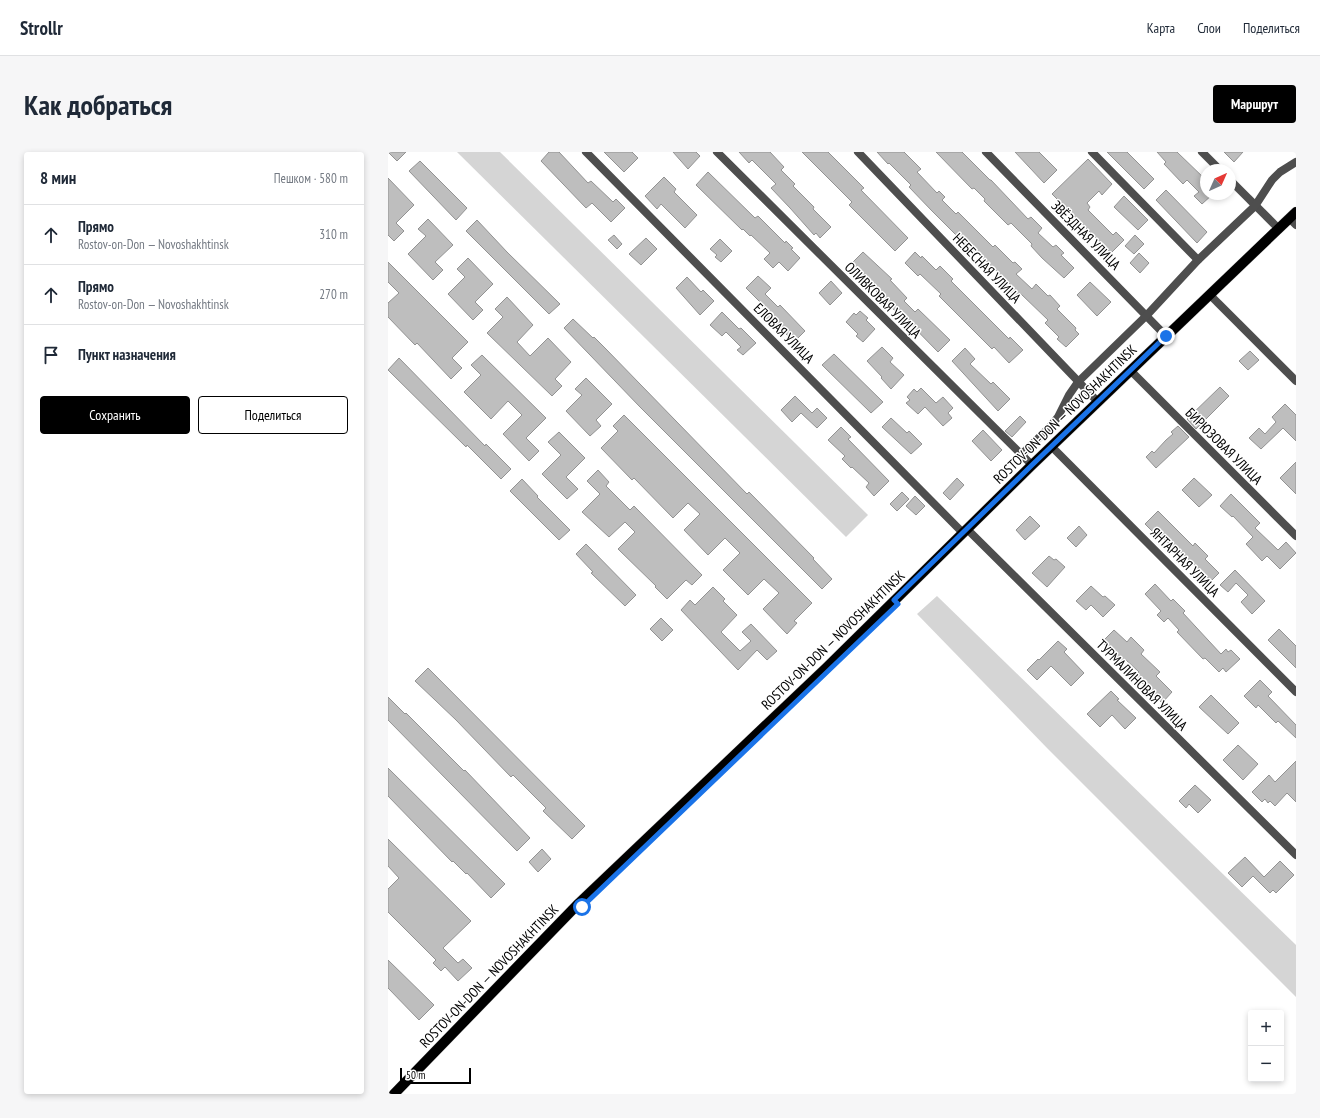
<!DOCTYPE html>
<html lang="ru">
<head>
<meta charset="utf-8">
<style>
	body { margin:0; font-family:"PT Sans Narrow",sans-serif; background:#f6f6f7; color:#1f2937 }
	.controls { position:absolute; right:12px; bottom:12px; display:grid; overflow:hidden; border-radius:4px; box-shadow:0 2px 6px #0003 }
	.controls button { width:36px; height:36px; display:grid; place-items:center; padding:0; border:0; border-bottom:1px solid #e0e1e3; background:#fff; color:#1f2937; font:20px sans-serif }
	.compass { position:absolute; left:812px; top:12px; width:36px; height:36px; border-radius:50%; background:#fff; box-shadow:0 2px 6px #0003; rotate:45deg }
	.scale { position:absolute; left:12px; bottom:10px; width:71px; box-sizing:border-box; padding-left:4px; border:2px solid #000; border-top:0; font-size:11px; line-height:14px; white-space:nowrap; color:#000; -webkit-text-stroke:3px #fff; paint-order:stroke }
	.stop { position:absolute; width:12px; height:12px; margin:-9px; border:3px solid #1a73e8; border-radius:50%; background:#fff }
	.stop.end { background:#1a73e8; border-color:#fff; box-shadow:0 1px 4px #0008 }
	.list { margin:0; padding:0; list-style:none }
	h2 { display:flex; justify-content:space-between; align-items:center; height:52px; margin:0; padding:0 16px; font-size:17px }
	h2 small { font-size:13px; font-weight:400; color:#747a83 }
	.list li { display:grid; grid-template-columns:26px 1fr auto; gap:12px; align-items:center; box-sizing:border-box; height:60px; padding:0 16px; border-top:1px solid #e0e1e3 }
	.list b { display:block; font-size:15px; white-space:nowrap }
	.list p { margin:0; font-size:13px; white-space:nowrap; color:#747a83 }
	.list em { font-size:13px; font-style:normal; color:#747a83 }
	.actions { display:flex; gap:8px; padding:12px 16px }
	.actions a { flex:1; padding:9px 0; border:1px solid #000; border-radius:4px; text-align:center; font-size:14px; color:#000 }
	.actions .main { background:#000; color:#fff }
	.icon { flex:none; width:22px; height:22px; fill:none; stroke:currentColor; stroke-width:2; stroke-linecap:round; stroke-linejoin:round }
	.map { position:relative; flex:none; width:908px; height:942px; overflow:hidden; border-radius:4px }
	header { display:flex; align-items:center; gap:24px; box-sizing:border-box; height:56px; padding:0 20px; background:#fff; border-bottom:1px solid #e0e1e3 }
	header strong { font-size:19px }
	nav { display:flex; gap:22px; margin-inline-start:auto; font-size:14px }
	.intro { display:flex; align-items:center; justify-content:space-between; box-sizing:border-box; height:96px; padding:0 24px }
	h1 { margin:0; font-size:28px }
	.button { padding:10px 18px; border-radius:4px; background:#000; color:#fff; font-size:14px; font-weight:700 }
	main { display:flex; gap:24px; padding:0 24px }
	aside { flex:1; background:#fff; border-radius:4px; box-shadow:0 2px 6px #0003 }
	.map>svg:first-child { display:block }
</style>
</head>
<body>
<header>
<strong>Strollr</strong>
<nav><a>Карта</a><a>Слои</a><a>Поделиться</a></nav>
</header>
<div class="intro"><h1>Как добраться</h1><a class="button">Маршрут</a></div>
<main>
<aside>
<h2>8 мин<small>Пешком · 580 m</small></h2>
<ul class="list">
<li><svg class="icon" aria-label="ahead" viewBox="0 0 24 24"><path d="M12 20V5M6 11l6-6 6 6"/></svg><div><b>Прямо</b><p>Rostov-on-Don — Novoshakhtinsk</p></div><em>310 m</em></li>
<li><svg class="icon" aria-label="ahead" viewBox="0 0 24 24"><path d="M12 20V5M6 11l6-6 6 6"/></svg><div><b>Прямо</b><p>Rostov-on-Don — Novoshakhtinsk</p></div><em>270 m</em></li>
<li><svg class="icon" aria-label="arrive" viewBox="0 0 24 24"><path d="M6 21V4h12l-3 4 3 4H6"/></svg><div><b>Пункт назначения</b></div></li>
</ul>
<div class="actions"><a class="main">Сохранить</a><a>Поделиться</a></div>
</aside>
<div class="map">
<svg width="908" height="942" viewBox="0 0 908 942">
	<rect width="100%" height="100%" fill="#fff"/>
	<g fill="#d5d5d5">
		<polygon points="69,0 112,0 480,363 458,385"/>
		<polygon points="549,444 908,793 908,845 659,596 529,462"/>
	</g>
	<g fill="#bebebe" stroke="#929292">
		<polygon points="0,0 18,0 9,9"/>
		<polygon points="161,0 171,0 200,31 203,29 225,50 228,47 237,56 223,70 204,51 198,56 153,9"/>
		<polygon points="216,0 244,0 250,6 236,20"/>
		<polygon points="285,0 308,0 312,4 300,17"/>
		<polygon points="351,0 382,0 396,15 393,18 407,32 405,34 426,55 425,57 443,75 432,86 428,81 426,83 402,56 383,36 388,32 364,8 361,11"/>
		<polygon points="414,0 440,0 476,36 473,38 520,86 507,99 461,53 464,50"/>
		<polygon points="489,0 516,0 533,17 529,20 549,41 551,39 557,45 554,48 568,62 570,60 605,95 607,93 625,111 627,110 634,117 628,122 644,137 648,132 660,144 662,143 672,154 669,157 688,176 687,178 691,182 678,195 669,187 671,185 657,171 660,168 632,141 628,146 619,137 623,133 588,99 586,101 544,59 521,35 523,33 501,11 500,12"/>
		<polygon points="548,0 574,0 602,28 603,28 640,67 643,65 654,76 650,81 665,95 668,93 676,101 673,103 686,116 676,126 654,106 643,94 644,92 623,71 620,73 596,49 597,47 586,36 584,37"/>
		<polygon points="627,0 651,0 669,18 656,31"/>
		<polygon points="719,0 739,0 766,27 756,37"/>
		<polygon points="769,0 789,0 818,28 818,42 825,42 814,52 806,44 811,40 799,28 795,32 776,12 778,10"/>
		<polygon points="836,0 855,0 846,10"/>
		<polygon points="700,7 724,32 714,43 711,39 699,51 702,55 700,58 725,83 728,80 736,88 723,101 664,42"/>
		<polygon points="32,9 79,56 68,68 21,19"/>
		<polygon points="320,20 367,66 370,64 397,91 398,89 405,96 403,97 412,106 400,119 391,110 385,116 376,107 382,101 363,83 362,84 355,77 354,78 308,33"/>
		<polygon points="276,25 288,37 286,40 309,63 297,76 273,52 269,57 257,44"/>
		<polygon points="0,26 26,53 8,71 16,79 6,89 0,83"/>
		<polygon points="778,38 819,80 809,91 768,48"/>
		<polygon points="736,44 760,68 750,78 726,55"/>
		<polygon points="40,67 65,93 47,110 55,118 45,128 20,102 38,84 30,77"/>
		<polygon points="89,68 119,100 172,152 161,162 78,79"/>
		<polygon points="226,83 234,92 229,97 220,88"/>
		<polygon points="747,83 756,92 746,102 737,94"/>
		<polygon points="258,86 269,97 253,113 241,102"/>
		<polygon points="332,87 344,99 333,110 327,105 329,103 322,97"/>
		<polygon points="475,100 504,127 502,128 519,146 516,149 527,160 530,157 562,188 550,200 509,158 508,160 468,118 469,116 464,111"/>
		<polygon points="527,100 533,106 534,104 548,118 552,114 565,127 563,129 621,187 622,185 635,198 621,211 606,195 604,197 551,144 553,142 532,122 530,124 517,111"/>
		<polygon points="751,101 761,111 752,121 742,111"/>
		<polygon points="80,106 105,132 87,150 95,158 85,168 60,142 77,125 69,117"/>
		<polygon points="0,110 80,190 64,206 74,216 63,227 29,191 27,193 0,165 0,151 11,141 0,130"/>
		<polygon points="370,124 383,136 377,142 390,155 392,153 417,179 406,190 388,172 386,174 375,163 380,158 358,136"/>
		<polygon points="299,125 313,140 315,138 326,149 312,163 288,136"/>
		<polygon points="443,129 454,141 442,153 431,141"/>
		<polygon points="702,130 723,150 709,164 689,143"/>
		<polygon points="119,145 145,173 129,190 142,204 160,186 183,210 167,227 174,234 164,244 99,181 115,165 107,157"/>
		<polygon points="472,159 480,166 478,168 487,177 475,190 468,184 470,182 458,170 466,161 468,163"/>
		<polygon points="334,160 351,177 353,176 368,191 355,203 349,198 353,195 338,180 334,184 322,173"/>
		<polygon points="185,167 205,186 206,185 217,196 359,342 361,340 426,406 425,407 444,427 434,437 252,255 176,176"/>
		<polygon points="494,195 505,206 502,210 516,223 503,237 493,226 494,225 479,209"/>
		<polygon points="577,196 587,207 582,212 603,232 605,230 622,247 610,259 564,209"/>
		<polygon points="862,199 871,208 860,218 851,209"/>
		<polygon points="446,202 495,250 483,261 434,213"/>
		<polygon points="94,203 158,266 138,286 151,299 141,309 115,282 134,263 120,249 103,267 76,240 93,223 83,213"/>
		<polygon points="11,206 97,294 98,292 123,317 113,327 79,293 78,295 0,218"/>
		<polygon points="198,226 224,252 208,268 213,274 202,284 178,259 194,243 187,237"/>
		<polygon points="832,235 841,244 808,277 799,267"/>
		<polygon points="533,236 548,251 555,245 565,256 560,261 564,266 555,274 537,255 530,262 518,251 522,248 519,245 526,237 529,240"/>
		<polygon points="407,244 424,261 429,256 439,266 429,276 413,261 404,270 393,258"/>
		<polygon points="897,252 908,263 908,289 895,276 873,297 861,286 871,276 877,282 888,270 884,265"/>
		<polygon points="236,263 424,451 406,469 409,471 399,482 375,457 391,441 376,427 360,443 335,418 352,401 337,386 320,403 296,378 312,362 300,351 285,366 246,326 244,328 213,296 230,279 225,274"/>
		<polygon points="632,264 638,270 624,285 617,279"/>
		<polygon points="503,266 519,281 521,279 534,292 523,302 494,275"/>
		<polygon points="790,274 801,285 768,316 758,305 764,299 766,301 778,288 785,282 783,280"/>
		<polygon points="453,275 463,285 460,287 501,329 486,344 478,335 481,331 464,315 463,316 454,307 457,304 440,288"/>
		<polygon points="595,278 614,298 603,309 584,289"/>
		<polygon points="171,280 197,306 178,325 190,337 179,347 154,322 173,303 160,290"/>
		<polygon points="908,310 908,342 892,326"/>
		<polygon points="210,318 221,330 218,334 242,358 246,354 314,423 304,433 298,428 279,447 267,435 268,434 230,397 247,380 237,370 221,385 194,360 212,342 199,329"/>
		<polygon points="569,326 576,333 562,348 555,341"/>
		<polygon points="806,326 824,343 811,355 794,338"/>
		<polygon points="134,327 150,344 149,345 182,378 171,388 122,339"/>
		<polygon points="514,340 521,347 509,359 502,352"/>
		<polygon points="843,342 872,371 867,376 890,398 898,390 908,401 892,417 879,404 874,409 858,392 865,385 845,364 844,365 832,354"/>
		<polygon points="527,344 537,354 528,363 518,354"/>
		<polygon points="770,359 805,394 807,391 820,404 817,407 831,421 823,429 793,400 791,401 771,382 769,384 757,372"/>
		<polygon points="642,364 652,374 637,388 628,378"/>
		<polygon points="691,374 699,383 688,395 679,386"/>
		<polygon points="198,392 248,443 237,454 203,421 205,420 188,402"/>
		<polygon points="661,404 666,408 668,407 677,415 659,435 644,421"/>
		<polygon points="847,418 877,449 864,462 853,450 860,443 848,431 840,440 832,433"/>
		<polygon points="767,432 783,449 785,447 797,459 795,461 833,502 838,497 840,500 843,498 852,507 838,520 835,516 831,520 817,506 815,507 789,480 791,478 780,466 776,470 769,463 773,459 757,442"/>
		<polygon points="703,434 715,445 717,444 727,453 715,465 703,453 698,458 688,449"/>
		<polygon points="325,435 337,447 335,449 349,463 333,480 352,499 363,489 354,480 363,472 389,499 379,508 369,498 350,518 293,458 302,448 307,453"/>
		<polygon points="273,466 285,478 274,489 262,477"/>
		<polygon points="891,477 908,494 908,516 880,488"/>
		<polygon points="726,478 739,490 743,485 756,498 753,502 772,520 768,524 784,540 774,551 747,524 751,520 737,507 735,510 714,490"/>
		<polygon points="670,489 679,497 676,500 696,521 683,534 663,514 649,528 639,518 650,507 651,508"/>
		<polygon points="40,516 197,674 184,687 155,659 158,656 125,623 123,625 68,568 27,529"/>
		<polygon points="872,528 884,540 880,544 908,573 908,586 890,569 888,571 870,553 868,556 856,544"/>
		<polygon points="723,539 731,547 729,548 748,566 737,577 724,563 712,575 699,562"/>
		<polygon points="823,543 851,571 840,582 811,555"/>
		<polygon points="0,545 17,562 18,561 76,619 77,618 142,686 129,699 0,568"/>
		<polygon points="850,593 870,612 855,628 835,608"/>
		<polygon points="908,609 908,650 899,641 887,654 882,649 880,651 877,647 874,650 864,640 881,623 887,630"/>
		<polygon points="0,616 117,732 103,746 79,721 78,722 65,709 64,710 0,644"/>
		<polygon points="807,633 823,648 810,661 801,652 798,656 791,649"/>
		<polygon points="0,687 83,769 55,796 70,811 75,807 84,816 70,829 57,815 53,819 45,811 48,808 0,760 0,737 11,726 0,714"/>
		<polygon points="154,697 163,707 150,720 141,710"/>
		<polygon points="857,705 876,725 892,709 906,723 888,741 885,738 882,741 865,724 854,735 840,721"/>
		<polygon points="0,808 46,853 31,868 0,836"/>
	</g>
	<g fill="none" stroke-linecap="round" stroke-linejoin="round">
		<g stroke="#dbdbdb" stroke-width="11">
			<polyline id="primary" points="6,942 191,751 438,516 644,313 908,60"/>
		</g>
		<g stroke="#4e4e4e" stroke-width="8">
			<polyline points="198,0 575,381"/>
			<polyline points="329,0 644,313"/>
			<polyline points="470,0 710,250"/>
			<polyline points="598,0 778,184"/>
			<polyline points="704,0 810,108"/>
			<polyline points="814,0 832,18"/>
			<polyline points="842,28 891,77"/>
			<polyline points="905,70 908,73"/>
			<polyline points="825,146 908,229"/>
			<polyline points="746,222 908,384"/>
			<polyline points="668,299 908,540"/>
			<polyline points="633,303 660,277 670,265 681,243 690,230 759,163 810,108 867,54 884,28 892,20 908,10"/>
			<polyline points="583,381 908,703"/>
		</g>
		<use href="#primary" stroke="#000" stroke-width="10"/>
	</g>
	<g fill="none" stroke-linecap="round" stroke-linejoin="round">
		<polyline stroke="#1a73e8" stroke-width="5" points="194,755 510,452 506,448 644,313 778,184"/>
	</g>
	<g text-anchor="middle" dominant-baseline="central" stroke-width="3" stroke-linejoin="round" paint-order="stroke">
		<g font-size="14" fill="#000" stroke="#fff">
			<text transform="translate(698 83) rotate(45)">ЗВЁЗДНАЯ УЛИЦА</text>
			<text transform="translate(599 116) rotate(46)">НЕБЕСНАЯ УЛИЦА</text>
			<text transform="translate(495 148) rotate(45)">ОЛИВКОВАЯ УЛИЦА</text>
			<text transform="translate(396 181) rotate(45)">ЕЛОВАЯ УЛИЦА</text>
			<text transform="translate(677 262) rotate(-44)">ROSTOV-ON-DON — NOVOSHAKHTINSK</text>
			<text transform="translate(836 294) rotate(45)">БИРЮЗОВАЯ УЛИЦА</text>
			<text transform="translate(797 410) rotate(45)">ЯНТАРНАЯ УЛИЦА</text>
			<text transform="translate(445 488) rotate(-44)">ROSTOV-ON-DON — NOVOSHAKHTINSK</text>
			<text transform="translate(754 533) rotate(45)">ТУРМАЛИНОВАЯ УЛИЦА</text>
			<text transform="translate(101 824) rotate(-46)">ROSTOV-ON-DON — NOVOSHAKHTINSK</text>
		</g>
	</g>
</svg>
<div class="controls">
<button>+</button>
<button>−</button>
</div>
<svg class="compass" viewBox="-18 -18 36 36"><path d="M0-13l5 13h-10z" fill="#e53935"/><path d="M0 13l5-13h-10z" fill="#747a83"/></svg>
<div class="scale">50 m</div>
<div class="stop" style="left:194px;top:755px"></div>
<div class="stop end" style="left:778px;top:184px"></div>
</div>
</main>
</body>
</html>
